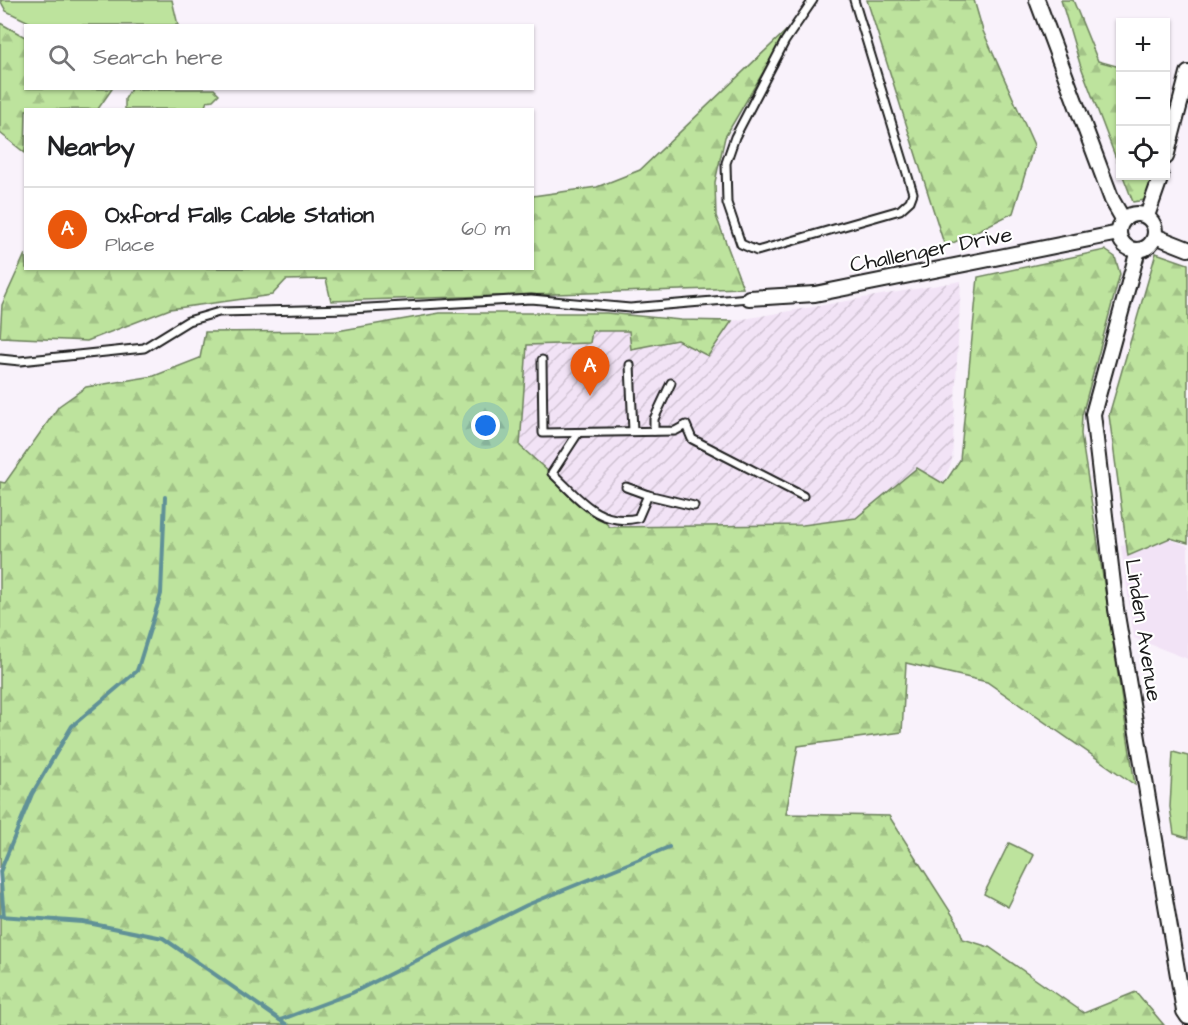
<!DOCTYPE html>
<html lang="en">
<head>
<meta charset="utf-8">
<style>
	body { margin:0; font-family:"Architects Daughter",sans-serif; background:#f6f6f6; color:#202124 }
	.controls { position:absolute; right:18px; top:18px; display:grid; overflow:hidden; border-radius:0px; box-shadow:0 2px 4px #0004 }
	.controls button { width:54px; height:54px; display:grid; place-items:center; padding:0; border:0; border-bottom:2px solid #e0e0e0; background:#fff; color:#202124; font:30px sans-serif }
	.you { position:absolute; left:486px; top:426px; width:21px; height:21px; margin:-15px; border:4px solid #fff; border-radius:50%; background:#1a73e8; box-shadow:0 0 0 9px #1a73e833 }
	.badge { display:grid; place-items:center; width:39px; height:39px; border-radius:50%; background:#ea580c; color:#fff; font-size:20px; font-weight:700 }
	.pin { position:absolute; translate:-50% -50px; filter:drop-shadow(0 2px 3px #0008) }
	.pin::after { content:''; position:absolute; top:32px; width:21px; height:18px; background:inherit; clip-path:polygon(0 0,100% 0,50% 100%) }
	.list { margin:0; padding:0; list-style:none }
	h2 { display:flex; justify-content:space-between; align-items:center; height:78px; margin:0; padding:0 24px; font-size:26px }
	h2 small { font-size:20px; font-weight:400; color:#757577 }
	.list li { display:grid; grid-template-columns:39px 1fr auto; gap:18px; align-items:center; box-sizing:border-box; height:84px; padding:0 24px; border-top:2px solid #e0e0e0 }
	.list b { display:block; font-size:22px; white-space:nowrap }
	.list p { margin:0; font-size:20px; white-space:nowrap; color:#757577 }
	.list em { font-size:20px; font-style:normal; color:#757577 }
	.icon { flex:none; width:33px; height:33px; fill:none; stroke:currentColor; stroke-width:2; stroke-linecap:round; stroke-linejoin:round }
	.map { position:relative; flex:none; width:1188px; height:1025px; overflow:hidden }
	.search { position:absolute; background:#fff; box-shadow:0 2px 4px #0004; left:24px; top:24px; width:510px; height:66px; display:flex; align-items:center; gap:15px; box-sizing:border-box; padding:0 21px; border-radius:0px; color:#757577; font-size:22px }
	.panel { position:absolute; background:#fff; box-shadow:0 2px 4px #0004; left:24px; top:108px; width:510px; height:162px; border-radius:0px }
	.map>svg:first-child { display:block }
</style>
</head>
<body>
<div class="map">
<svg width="1188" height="1025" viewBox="0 0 1188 1025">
	<defs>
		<pattern id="industrial-furrows" width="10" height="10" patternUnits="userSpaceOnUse" patternTransform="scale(1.5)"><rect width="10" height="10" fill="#f2e3f6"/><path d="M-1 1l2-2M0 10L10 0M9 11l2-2" fill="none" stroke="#cfc2d2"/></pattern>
		<pattern id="forest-firs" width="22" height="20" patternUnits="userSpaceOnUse" patternTransform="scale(1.5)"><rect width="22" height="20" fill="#bde39d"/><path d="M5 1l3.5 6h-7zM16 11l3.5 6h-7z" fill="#a2c287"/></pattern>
	</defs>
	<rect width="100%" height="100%" fill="#f9f2fb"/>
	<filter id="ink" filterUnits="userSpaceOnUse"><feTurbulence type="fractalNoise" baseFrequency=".0167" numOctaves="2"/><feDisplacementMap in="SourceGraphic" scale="12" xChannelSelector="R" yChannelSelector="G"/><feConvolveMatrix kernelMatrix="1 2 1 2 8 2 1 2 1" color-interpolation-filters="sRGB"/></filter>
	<g filter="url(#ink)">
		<polygon fill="#f2e3f6" points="1164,537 1188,546 1188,659 1134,638 1121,546"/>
		<polygon fill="url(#industrial-furrows)" points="961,281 952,461 938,495 902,479 856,518 803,525 610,527 520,446 527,345 590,343 592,331 629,331 666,344 677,340 708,355 732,321"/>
		<g fill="#bde39d" stroke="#6c805c" stroke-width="1.5">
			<polygon points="0,0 172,0 178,25 35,25 6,11"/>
			<polygon points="131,89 214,89 219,94 213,100 207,101 204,109 125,109 125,99"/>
			<polygon points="1173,752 1188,756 1188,838 1174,834 1170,807"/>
			<polygon points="1009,843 1034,855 1008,907 984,894"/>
		</g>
		<g fill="url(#forest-firs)" stroke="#6c805c" stroke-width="1.5">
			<polygon points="867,0 974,0 983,31 1034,145 1013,213 945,247"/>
			<polygon points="1061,0 1073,0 1098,61 1120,67 1120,169 1080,64"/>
			<polygon points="0,23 25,37 26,88 112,89 98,109 26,110 25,153 0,133"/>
			<polygon points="789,28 725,137 715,182 716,216 743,288 331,301 326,279 286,280 272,295 170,309 87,341 0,337 2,305 25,254 26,268 532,268 533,196 597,187 640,170"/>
			<polygon points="1123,176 1154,176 1151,199 1133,202"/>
			<polygon points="1105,250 1115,257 1120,274 1082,415 1081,434 1135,785 987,682 906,663 902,732 798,746 786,814 889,816 957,922 963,939 989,947 1084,1013 1136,992 1164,1025 0,1025 0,482 5,483 59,406 86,387 154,376 200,358 205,332 337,331 440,313 606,313 681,320 732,321 708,356 677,340 631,349 629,331 592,331 590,343 527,345 520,446 610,527 803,525 856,518 917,468 944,484 960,460 978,277"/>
			<polygon points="1156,253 1188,264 1188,543 1170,538 1128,556 1109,415"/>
		</g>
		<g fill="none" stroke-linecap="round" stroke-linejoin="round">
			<g stroke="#619197" stroke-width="4">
				<polyline points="0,916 83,922 163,938 287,1025"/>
				<polyline points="4,917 0,872 32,794 72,726 137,671 161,594 165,497"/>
				<polyline points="280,1020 352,993 527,905 669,847"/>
			</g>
			<g stroke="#1c1c1c" stroke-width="11">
				<g id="lane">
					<polyline points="813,0 785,41 735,137 726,163 727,203 741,244 757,251 900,210 910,201 913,193 854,0"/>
					<polyline points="0,359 20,361 144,348 188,321 219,312 350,309 531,299 630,308 749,298"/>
					<polyline points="542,360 543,433 675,431 686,425 692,439 803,496"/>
					<polyline points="630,365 633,431"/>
					<polyline points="654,431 654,419 671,383"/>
					<path d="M 578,433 L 552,473 C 579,498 598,527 638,518 L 648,495 L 694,506"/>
					<polyline points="626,487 648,495"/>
				</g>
			</g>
			<g stroke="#1c1c1c" stroke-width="18">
				<g id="street">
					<polyline points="1037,0 1112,200 1123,219"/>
					<polyline points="1166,157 1188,73"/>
					<circle cx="1137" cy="232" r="18"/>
					<polyline points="1147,216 1161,176"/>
					<polyline points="1155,236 1188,249"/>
					<polyline points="1138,250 1093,414 1116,609 1184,1011 1188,1017"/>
					<polyline points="749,298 815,294 1119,233"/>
				</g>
			</g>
			<use href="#lane" stroke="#fff" stroke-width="7"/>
			<use href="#street" stroke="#fff" stroke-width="14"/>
		</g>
	</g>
	<g text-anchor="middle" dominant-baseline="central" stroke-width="4.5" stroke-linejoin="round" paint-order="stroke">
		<g font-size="22" fill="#1c1c1c" stroke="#fff">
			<text transform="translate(931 250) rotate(-11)">Challenger Drive</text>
			<text transform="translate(1143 630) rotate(81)">Linden Avenue</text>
		</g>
	</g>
</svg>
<div class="controls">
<button>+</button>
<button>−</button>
<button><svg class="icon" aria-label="locate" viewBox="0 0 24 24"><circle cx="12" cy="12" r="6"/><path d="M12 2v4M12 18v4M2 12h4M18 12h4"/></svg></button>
</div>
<div class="you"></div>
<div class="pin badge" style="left:590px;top:396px">A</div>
<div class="search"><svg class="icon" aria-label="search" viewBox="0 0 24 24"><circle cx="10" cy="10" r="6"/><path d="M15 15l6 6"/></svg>Search here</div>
<section class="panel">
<h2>Nearby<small></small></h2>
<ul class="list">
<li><span class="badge">A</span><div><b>Oxford Falls Cable Station</b><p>Place</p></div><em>60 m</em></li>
</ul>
</section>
</div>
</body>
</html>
